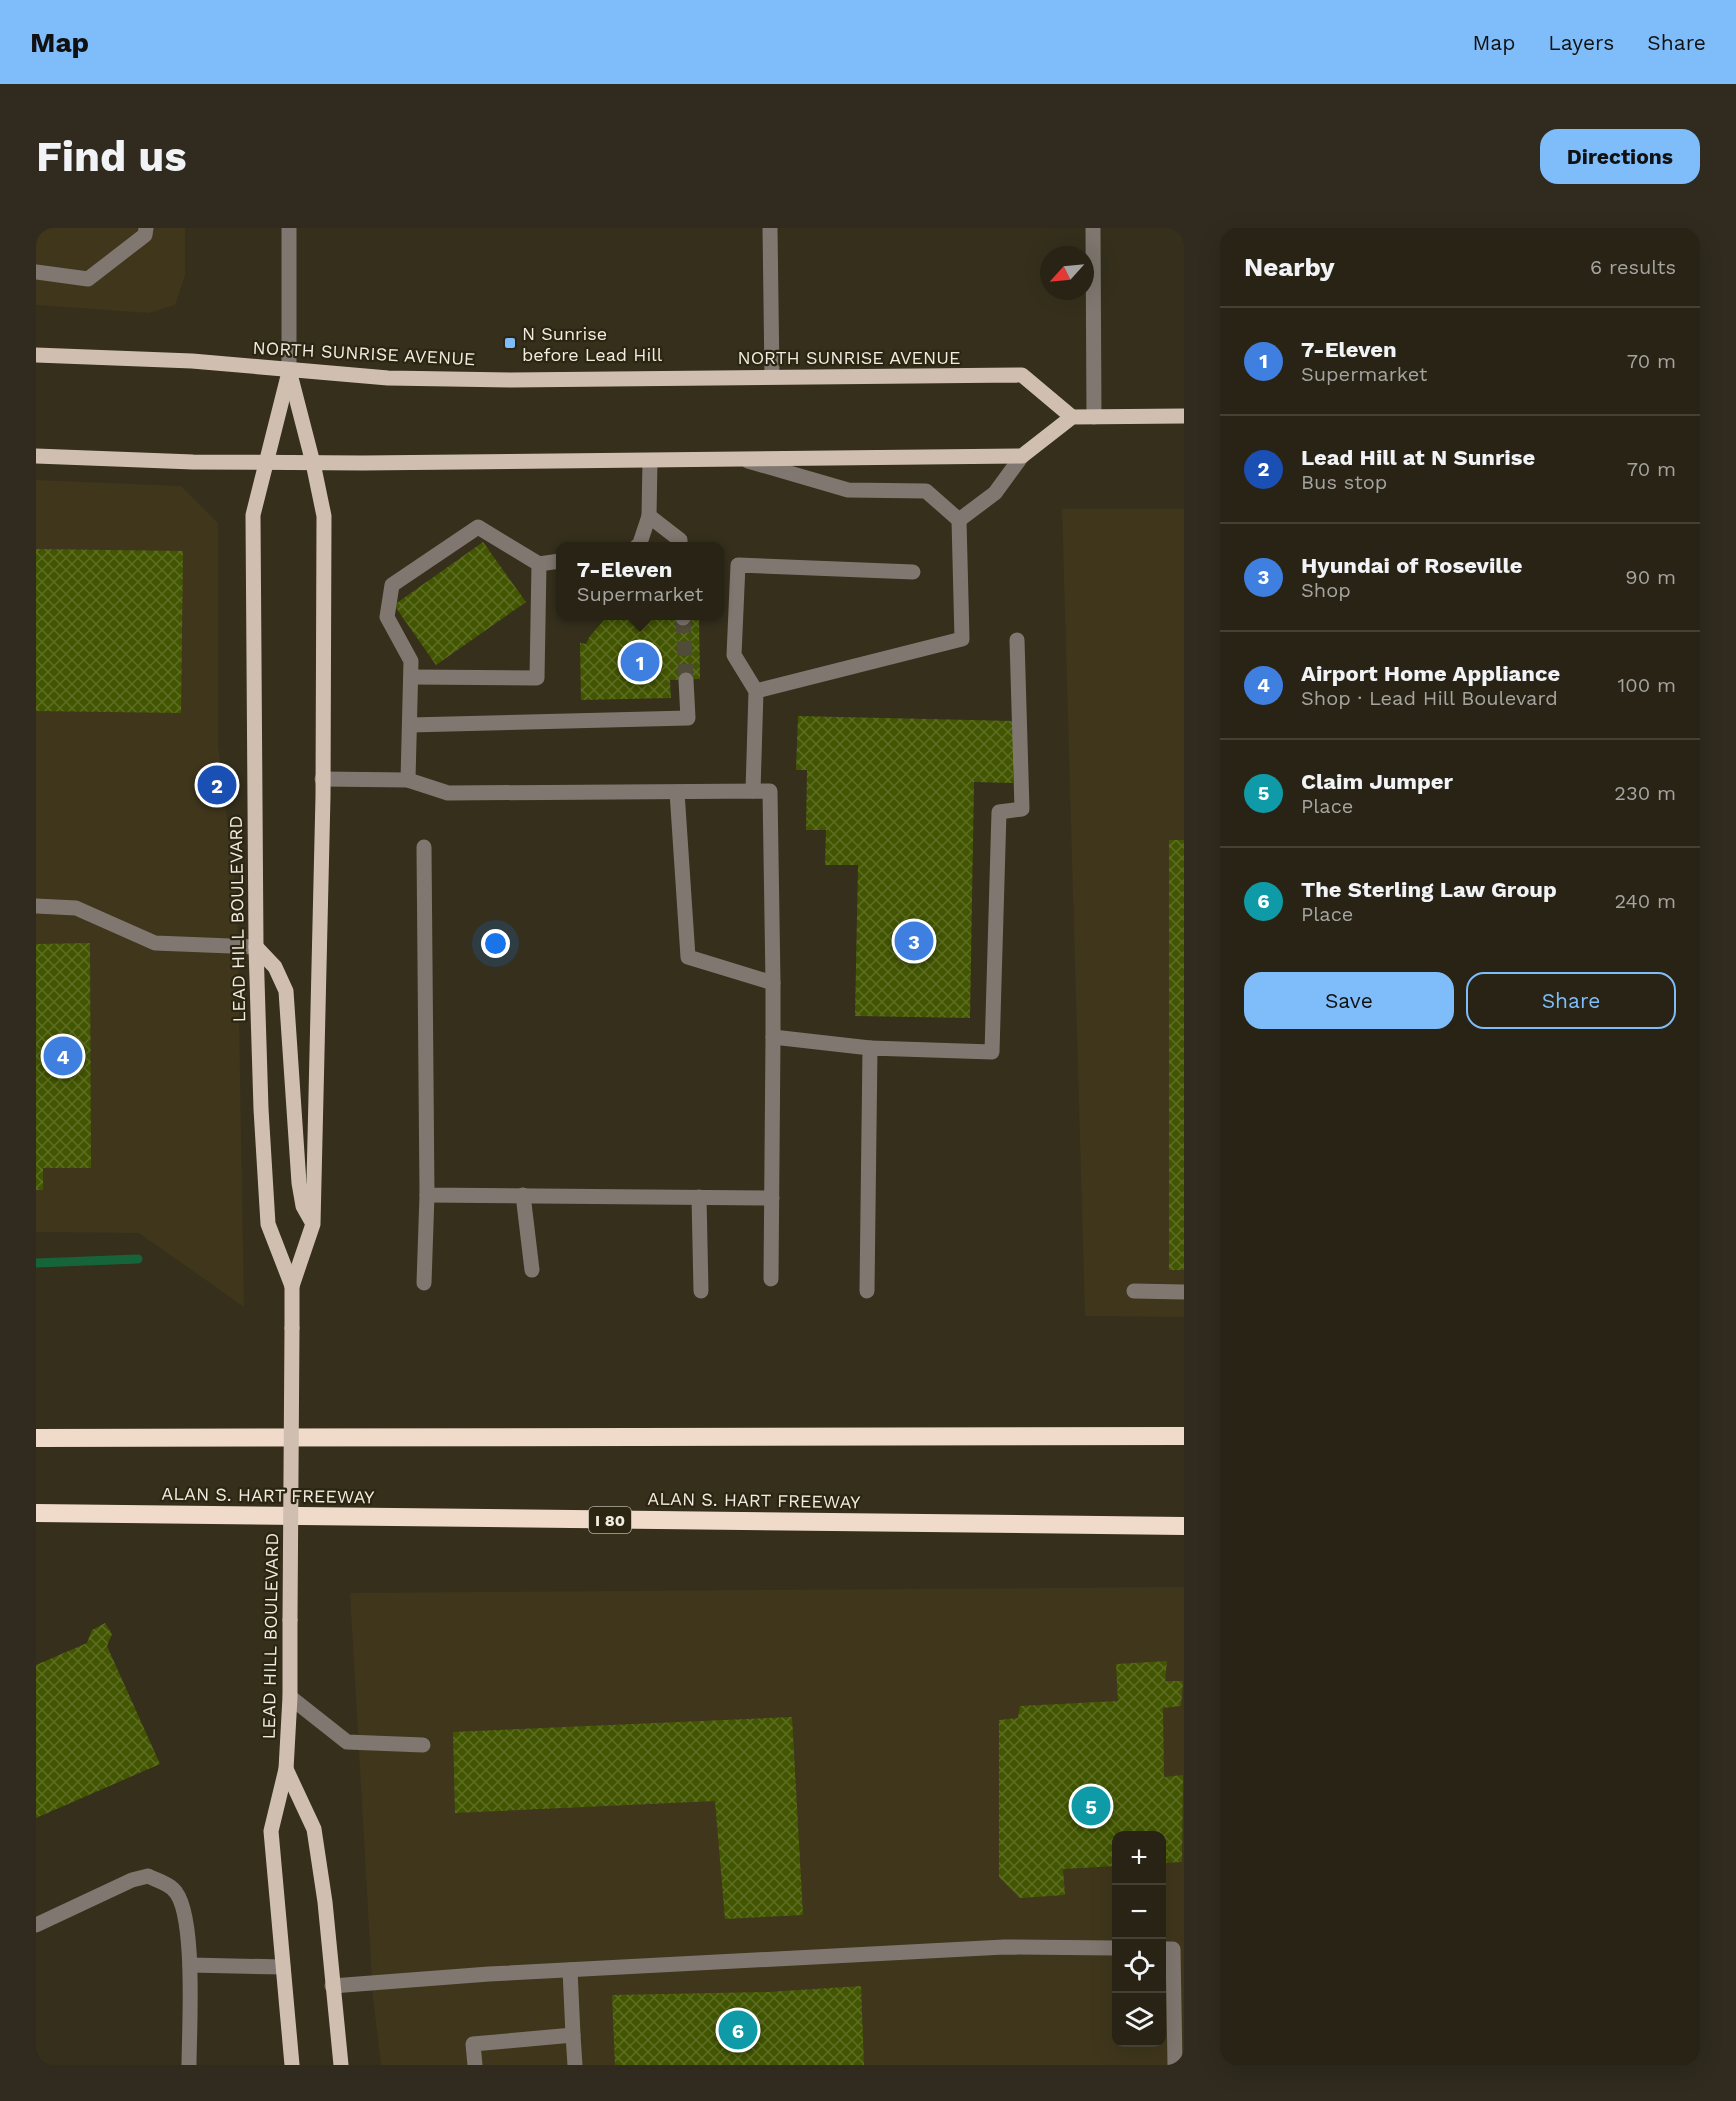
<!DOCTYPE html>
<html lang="en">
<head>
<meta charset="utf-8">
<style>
	body { margin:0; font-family:"Work Sans",sans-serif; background:#302b1e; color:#f1f3f6 }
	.controls { position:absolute; right:18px; bottom:18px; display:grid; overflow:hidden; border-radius:12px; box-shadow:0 6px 24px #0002 }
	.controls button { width:54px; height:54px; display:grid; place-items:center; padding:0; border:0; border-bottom:2px solid #444034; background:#282315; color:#f1f3f6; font:30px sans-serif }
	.compass { position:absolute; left:1004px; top:18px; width:54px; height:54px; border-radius:50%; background:#282315; box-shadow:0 6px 24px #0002; rotate:243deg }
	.you { position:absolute; left:460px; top:716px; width:21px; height:21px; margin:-15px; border:4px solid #fff; border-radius:50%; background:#1a73e8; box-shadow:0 0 0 9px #1a73e833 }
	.badge { display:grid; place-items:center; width:39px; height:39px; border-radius:50%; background:#7ebdf9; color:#fff; font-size:20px; font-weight:700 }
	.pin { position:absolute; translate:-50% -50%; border:3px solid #fff; box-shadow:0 2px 6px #0006 }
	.popup { position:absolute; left:520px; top:314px; width:168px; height:78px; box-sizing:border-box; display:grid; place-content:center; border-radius:12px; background:#282315; filter:drop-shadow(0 2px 4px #0005); font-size:20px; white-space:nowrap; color:#a5a4a0 }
	.popup b { font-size:22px; color:#f1f3f6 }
	.popup::after { content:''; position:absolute; left:50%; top:100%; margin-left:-12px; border:12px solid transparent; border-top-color:#282315 }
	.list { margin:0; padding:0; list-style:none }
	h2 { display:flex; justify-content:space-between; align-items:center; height:78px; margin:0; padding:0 24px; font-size:26px }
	h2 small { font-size:20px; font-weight:400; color:#a5a4a0 }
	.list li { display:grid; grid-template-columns:39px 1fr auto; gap:18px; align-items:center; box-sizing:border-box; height:108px; padding:0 24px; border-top:2px solid #444034 }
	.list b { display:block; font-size:22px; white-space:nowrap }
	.list p { margin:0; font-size:20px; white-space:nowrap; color:#a5a4a0 }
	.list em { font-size:20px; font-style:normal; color:#a5a4a0 }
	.actions { display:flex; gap:12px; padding:18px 24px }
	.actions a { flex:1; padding:14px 0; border:2px solid #7ebdf9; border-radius:18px; text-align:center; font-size:21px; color:#7ebdf9 }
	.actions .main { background:#7ebdf9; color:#111 }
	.icon { flex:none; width:33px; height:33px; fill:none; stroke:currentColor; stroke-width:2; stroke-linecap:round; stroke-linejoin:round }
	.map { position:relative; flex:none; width:1148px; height:1837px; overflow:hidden; border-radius:18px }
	header { display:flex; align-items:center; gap:36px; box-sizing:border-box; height:84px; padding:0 30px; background:#7ebdf9; color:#111 }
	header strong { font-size:28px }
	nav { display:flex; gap:33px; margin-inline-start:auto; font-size:21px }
	.intro { display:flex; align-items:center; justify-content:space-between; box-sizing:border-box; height:144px; padding:0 36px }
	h1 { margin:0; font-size:42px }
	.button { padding:15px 27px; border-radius:18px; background:#7ebdf9; color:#111; font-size:21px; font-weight:700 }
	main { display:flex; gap:36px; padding:0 36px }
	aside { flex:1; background:#282315; border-radius:18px; box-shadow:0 6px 24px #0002 }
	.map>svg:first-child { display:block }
</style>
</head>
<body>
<header>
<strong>Map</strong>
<nav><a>Map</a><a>Layers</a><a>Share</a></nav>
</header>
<div class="intro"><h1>Find us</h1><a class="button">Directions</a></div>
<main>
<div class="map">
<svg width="1148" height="1837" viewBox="0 0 1148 1837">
	<defs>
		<pattern id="building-cross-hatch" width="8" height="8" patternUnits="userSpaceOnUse" patternTransform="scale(1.5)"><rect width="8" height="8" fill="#425500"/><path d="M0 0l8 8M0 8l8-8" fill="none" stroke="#5e6e25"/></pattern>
	</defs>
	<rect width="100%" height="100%" fill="#352f1c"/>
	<g fill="#3f361c" fill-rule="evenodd">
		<polygon points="0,0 149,0 149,47 139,77 113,85 0,77"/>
		<polygon points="0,252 145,258 182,295 182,516 201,671 208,1079 103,1005 0,1004"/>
		<polygon points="1026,281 1148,281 1148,1089 1049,1088"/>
		<path d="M 1148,1359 L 1148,1837 L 345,1837 L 337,1770 L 314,1365 ZM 1080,1608 L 1126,1608 L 1126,1814 L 1080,1814 Z"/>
	</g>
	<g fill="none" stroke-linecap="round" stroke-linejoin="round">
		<polyline stroke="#16653a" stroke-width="9" points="0,1035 102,1031"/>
	</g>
	<g fill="url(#building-cross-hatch)">
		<polygon points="447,314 490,374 400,437 358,377"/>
		<polygon points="0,321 147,323 145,485 0,483"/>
		<polygon points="582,388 632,388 632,391 663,390 664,451 634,452 635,470 545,472 544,415 550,416 554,408 570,390 582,390"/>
		<polygon points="762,488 978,493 977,555 938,554 934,790 819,788 822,637 789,637 790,602 770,602 771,542 760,542"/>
		<rect x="1133" y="612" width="15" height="430"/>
		<polygon points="54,715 55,940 7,940 7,962 0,962 0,716"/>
		<polygon points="69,1395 76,1406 71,1418 124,1536 0,1590 0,1437 51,1415 56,1402"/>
		<polygon points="1131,1433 1129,1453 1147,1453 1145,1478 1127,1480 1128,1549 1147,1547 1146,1634 1126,1635 1126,1608 1080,1608 1080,1638 1027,1641 1029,1667 984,1670 963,1649 963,1492 982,1490 984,1478 1082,1473 1080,1436"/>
		<polygon points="756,1489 767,1687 689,1691 679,1573 419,1585 417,1504"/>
		<polygon points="825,1758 828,1837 579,1837 576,1767 732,1764"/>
	</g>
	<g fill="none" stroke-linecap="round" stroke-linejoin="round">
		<polyline stroke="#514b3a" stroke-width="15" stroke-dasharray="15 8" stroke-linecap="butt" points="647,390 650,452"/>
		<g stroke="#807770" stroke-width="15">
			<polyline points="253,0 253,142"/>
			<polyline points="734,0 736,149"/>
			<polyline points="1057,0 1058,189"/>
			<polyline points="0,44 52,51 109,7 110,0"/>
			<polyline points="712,233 812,262 890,263 923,292 926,411 720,463"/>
			<polyline points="613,288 644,312 644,318"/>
			<polyline points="923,292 959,265 986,228"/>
			<polyline points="601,318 603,318 613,288 614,233"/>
			<polyline points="647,388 647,390"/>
			<polyline points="375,449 501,450 503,336"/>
			<polyline points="374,497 652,490 650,452"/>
			<polyline points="286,551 372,552 412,565 734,563 737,755"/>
			<polyline points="372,552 375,433 351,389 356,357 442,299 503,336 524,333"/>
			<polyline points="717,563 720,463 698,427 702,337 877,344"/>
			<polyline points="641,564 652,729 737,755 737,809"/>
			<polyline points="388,619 391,967 736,970"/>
			<polyline points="0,678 40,680 119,715 220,719"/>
			<polyline points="487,967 496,1042"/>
			<polyline points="663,969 665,1063"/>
			<polyline points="735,1051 737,809 834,820"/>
			<polyline points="388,1055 391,967"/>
			<polyline points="831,1063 834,820 956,824 963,584 986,581 981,412"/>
			<polyline points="1098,1063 1148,1064"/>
			<polyline points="254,1469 311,1514 387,1517"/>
			<path d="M 0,1697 L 96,1652 L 112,1648 C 120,1652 131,1655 137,1661 C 161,1682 153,1803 153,1837"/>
			<polyline points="1126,1721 1137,1721 1139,1837"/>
			<polyline points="154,1737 247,1739"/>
			<polyline points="534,1742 537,1807"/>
			<polyline points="296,1758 453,1746 968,1719 1080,1720"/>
			<polyline points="439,1837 437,1816 537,1807 539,1837"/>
		</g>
		<g stroke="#d0bfb1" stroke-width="15">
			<polyline points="0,127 156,133 352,150 475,152 986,147 1036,189"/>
			<polyline points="253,142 277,235 288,288 287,568 277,996 256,1058 256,1100"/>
			<polyline points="253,144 217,287 220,719 225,881 232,996 256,1058"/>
			<polyline points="0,228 157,234 327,235 986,228 1036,189 1148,188"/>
			<polyline points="220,719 239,739 250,763 263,955 267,978 276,994"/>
			<polyline points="254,1392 254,1469 250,1541 235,1603 256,1837"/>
			<polyline points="250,1541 278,1601 289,1674 305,1837"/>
		</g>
		<g stroke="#f0dbca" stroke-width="18">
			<polyline points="0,1210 1148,1208"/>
			<polyline points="0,1285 1148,1298"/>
		</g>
		<polyline stroke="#d0bfb1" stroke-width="15" points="254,1392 256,1100"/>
	</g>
	<rect fill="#7ebdf9" stroke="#2b2512" stroke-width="2" x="468" y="109" width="12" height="12" rx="3"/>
	<g text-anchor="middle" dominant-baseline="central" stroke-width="4.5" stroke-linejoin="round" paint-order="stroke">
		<rect fill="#2b2512" stroke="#b5b0a3" stroke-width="1.5" x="553" y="1279" width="42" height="26" rx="4.5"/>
		<g font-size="16" font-weight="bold" fill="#f0ece1">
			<text x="574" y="1292">I 80</text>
		</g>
		<g font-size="18" fill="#f0ece1" stroke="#2b2512" text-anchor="start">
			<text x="486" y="105">N Sunrise<tspan x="486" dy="21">before Lead Hill</tspan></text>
		</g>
		<g font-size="18" fill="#f0ece1" stroke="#2b2512">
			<text transform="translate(328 125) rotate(3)">NORTH SUNRISE AVENUE</text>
			<text x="813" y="129">NORTH SUNRISE AVENUE</text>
			<text transform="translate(201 691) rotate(-91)">LEAD HILL BOULEVARD</text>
			<text transform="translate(232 1267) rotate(1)">ALAN S. HART FREEWAY</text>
			<text transform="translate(718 1272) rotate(1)">ALAN S. HART FREEWAY</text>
			<text transform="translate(234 1408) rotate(-89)">LEAD HILL BOULEVARD</text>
		</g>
	</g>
</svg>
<div class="controls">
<button>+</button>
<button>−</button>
<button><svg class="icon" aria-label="locate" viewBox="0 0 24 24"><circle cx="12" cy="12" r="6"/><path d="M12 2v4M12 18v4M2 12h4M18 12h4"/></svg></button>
<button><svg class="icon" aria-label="layers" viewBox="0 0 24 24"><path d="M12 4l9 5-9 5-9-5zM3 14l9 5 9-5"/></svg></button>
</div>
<svg class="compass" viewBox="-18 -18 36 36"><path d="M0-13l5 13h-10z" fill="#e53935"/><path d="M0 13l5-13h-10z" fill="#a5a4a0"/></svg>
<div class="you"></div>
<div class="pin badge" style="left:604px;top:434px;background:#3f7fe0">1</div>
<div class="popup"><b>7-Eleven</b>Supermarket</div>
<div class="pin badge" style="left:181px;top:557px;background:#1a4fb4">2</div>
<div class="pin badge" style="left:878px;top:713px;background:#3f7fe0">3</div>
<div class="pin badge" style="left:27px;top:828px;background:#3f7fe0">4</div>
<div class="pin badge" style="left:1055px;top:1578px;background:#0f9aa8">5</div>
<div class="pin badge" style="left:702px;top:1802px;background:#0f9aa8">6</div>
</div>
<aside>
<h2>Nearby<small>6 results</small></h2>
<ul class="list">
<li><span class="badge" style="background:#3f7fe0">1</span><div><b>7-Eleven</b><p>Supermarket</p></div><em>70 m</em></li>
<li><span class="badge" style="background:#1a4fb4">2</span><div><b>Lead Hill at N Sunrise</b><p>Bus stop</p></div><em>70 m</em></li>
<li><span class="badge" style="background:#3f7fe0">3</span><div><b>Hyundai of Roseville</b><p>Shop</p></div><em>90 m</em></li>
<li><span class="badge" style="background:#3f7fe0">4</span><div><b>Airport Home Appliance</b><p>Shop · Lead Hill Boulevard</p></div><em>100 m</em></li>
<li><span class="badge" style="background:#0f9aa8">5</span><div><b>Claim Jumper</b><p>Place</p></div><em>230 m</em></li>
<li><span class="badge" style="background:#0f9aa8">6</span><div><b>The Sterling Law Group</b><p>Place</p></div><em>240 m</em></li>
</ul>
<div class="actions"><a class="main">Save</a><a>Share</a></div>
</aside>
</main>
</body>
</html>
